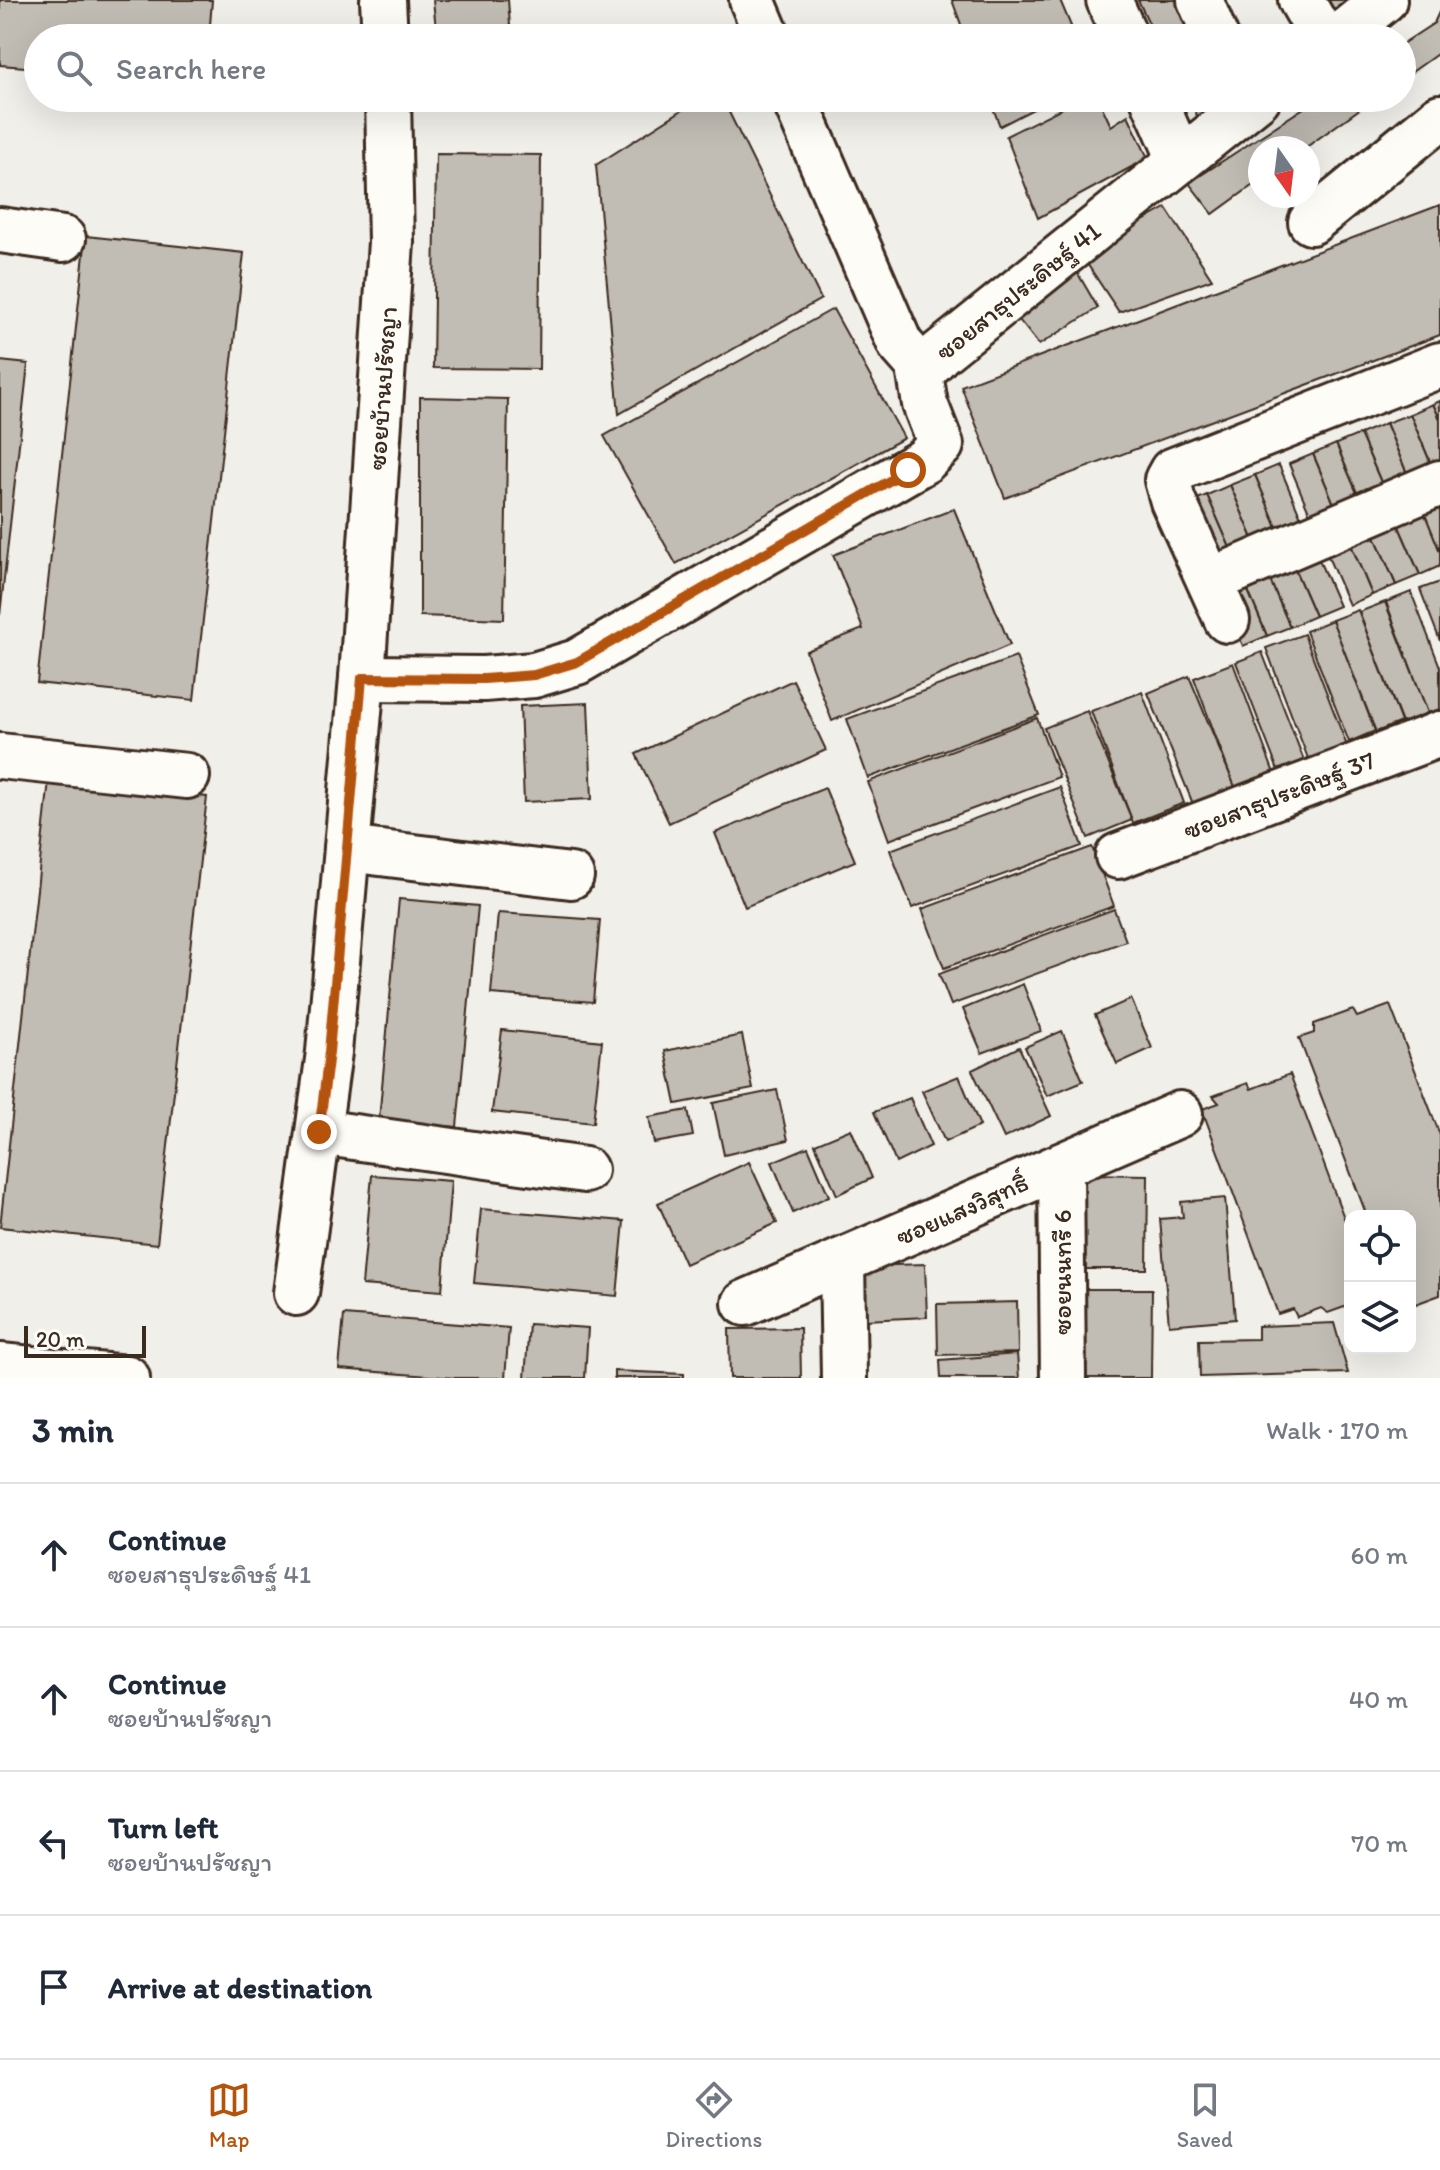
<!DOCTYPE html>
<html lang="en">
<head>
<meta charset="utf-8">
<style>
	body { margin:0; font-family:Itim,"Playpen Sans Thai",sans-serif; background:#f6f6f7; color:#1f2937 }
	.controls { position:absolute; right:24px; bottom:24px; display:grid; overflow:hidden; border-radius:16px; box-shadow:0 8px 32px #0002 }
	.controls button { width:72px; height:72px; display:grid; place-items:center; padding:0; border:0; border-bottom:2px solid #e0e1e3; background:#fff; color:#1f2937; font:40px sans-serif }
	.compass { position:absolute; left:1248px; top:136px; width:72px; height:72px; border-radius:50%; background:#fff; box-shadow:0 8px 32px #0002; rotate:166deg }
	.scale { position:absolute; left:24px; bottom:20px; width:122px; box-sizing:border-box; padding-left:8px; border:4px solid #3b2a1e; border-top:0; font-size:22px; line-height:28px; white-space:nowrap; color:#3b2a1e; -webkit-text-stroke:6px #fdfcf7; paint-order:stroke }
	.stop { position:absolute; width:24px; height:24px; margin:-18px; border:6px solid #b45309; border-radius:50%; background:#fff }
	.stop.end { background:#b45309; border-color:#fff; box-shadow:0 2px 8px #0008 }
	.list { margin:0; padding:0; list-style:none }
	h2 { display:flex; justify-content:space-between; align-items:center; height:104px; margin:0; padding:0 32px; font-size:34px }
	h2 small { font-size:26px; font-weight:400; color:#747a83 }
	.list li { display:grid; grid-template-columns:52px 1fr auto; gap:24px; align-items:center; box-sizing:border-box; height:144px; padding:0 32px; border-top:2px solid #e0e1e3 }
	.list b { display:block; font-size:30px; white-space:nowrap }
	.list p { margin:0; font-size:26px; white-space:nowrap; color:#747a83 }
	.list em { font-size:26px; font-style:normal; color:#747a83 }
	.icon { flex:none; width:44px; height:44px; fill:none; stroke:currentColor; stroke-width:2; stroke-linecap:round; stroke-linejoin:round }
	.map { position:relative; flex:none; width:1440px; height:1378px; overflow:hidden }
	.search { position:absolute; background:#fff; box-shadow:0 8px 32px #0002; left:24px; right:24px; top:24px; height:88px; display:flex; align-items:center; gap:20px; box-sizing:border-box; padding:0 28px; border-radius:44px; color:#747a83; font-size:30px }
	.sheet { height:680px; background:#fff }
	nav { display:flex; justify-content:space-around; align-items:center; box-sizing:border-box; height:112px; border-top:2px solid #e0e1e3; background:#fff; font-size:22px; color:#747a83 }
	nav a { display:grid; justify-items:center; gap:4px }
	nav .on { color:#b45309 }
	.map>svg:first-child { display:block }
</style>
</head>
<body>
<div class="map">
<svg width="1440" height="1378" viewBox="0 0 1440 1378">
	<rect width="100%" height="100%" fill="#f1efea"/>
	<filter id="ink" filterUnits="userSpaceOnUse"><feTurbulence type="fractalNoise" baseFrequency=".0125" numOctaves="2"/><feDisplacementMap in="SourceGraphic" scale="16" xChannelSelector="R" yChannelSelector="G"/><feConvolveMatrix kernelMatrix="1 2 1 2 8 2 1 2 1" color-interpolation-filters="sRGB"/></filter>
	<g filter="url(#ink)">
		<g fill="#c1bcb4" stroke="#3b2a1e" stroke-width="2">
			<polygon points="0,0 212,0 209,38 38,38 38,68 0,65"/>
			<polygon points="433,0 508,0 511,38 437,38"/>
			<polygon points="952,0 1060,0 1076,38 966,38"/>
			<polygon points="1138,0 1177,0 1196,38 1156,38"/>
			<polygon points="1310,0 1349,0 1349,2 1320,17"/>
			<polygon points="1440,10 1440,52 1402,79 1402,44 1434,23"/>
			<polygon points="701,98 722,98 821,299 619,414 596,165"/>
			<polygon points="989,98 1055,98 1000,126"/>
			<polygon points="1082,98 1098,98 1111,126 1128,115 1148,158 1038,218 1006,136"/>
			<polygon points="1190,98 1222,98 1225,104 1199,121"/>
			<polygon points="1319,98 1375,98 1305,148 1260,148 1260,180 1213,214 1189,183"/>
			<polygon points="436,154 541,155 539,369 433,368"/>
			<polygon points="1440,205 1440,335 1005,498 961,386"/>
			<polygon points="1166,208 1212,279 1119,312 1082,256"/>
			<polygon points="86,236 244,253 194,700 37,683"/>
			<polygon points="1077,272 1098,308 1039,345 1016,316"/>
			<polygon points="833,309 904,438 676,564 604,436"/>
			<polygon points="0,361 28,364 0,615"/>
			<polygon points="420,397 508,399 504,619 420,616"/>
			<polygon points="1440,401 1440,419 1433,404"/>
			<polygon points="1433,404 1440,419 1440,474 1436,476 1410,414"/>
			<polygon points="1410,414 1436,476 1412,486 1386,423"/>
			<polygon points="1386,423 1412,486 1387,496 1360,434"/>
			<polygon points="1360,434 1387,496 1363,507 1336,444"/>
			<polygon points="1336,444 1363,507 1339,516 1313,454"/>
			<polygon points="1313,454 1339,516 1315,526 1289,464"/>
			<polygon points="1279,465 1305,527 1281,537 1255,475"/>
			<polygon points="1255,475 1281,537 1257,548 1230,485"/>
			<polygon points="1230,485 1257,548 1234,557 1207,495"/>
			<polygon points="1440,493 1440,552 1420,502"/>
			<polygon points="1207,495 1234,557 1209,567 1183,505"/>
			<polygon points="1420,502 1440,552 1440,566 1420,575 1393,513"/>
			<polygon points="954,509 1010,645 832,721 806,651 863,629 833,555"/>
			<polygon points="1393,513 1420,575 1396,585 1369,523"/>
			<polygon points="1369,523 1396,585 1372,595 1346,533"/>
			<polygon points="1346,533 1372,595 1349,605 1322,543"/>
			<polygon points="1312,544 1339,606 1315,616 1288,554"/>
			<polygon points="1288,554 1315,616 1290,627 1263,564"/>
			<polygon points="1263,564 1290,627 1267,636 1241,574"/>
			<polygon points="1241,574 1267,636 1243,646 1216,584"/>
			<polygon points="1440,582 1440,641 1420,589"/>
			<polygon points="1411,592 1440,667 1440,709 1428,713 1386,602"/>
			<polygon points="1385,602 1428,713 1402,723 1359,612"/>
			<polygon points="1358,610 1401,722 1376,732 1332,620"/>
			<polygon points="1332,620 1375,731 1349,742 1306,631"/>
			<polygon points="1304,634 1347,746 1309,761 1266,648"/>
			<polygon points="1262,652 1305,763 1279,773 1236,662"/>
			<polygon points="1016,657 1039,715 868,778 847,719"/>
			<polygon points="1233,663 1275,776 1236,791 1194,678"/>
			<polygon points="1189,676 1235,787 1193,804 1148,693"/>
			<polygon points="793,680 826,750 669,823 636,754"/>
			<polygon points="1142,692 1184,803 1133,823 1091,711"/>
			<polygon points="588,703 592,799 524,802 520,706"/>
			<polygon points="1087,711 1132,820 1088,838 1044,728"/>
			<polygon points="1037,718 1059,777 889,840 868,782"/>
			<polygon points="49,780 207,797 157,1244 0,1227"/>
			<polygon points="1060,787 1082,846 912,908 890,850"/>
			<polygon points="825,788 855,861 745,907 715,833"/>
			<polygon points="1092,847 1114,906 944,968 922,909"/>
			<polygon points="399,899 478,906 457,1127 379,1120"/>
			<polygon points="1114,909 1126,941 951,1005 939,974"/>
			<polygon points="498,913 600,920 593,1002 491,994"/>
			<polygon points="1023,984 1041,1031 982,1053 963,1009"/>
			<polygon points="1131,999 1152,1048 1117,1064 1095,1015"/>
			<polygon points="1390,1005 1440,1135 1440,1295 1410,1306 1410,1216 1367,1216 1299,1038 1314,1033 1314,1024 1353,1010 1357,1017"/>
			<polygon points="502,1030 602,1041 593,1123 492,1112"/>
			<polygon points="1062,1031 1083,1081 1047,1096 1025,1047"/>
			<polygon points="742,1035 753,1089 676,1104 665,1051"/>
			<polygon points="1019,1047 1051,1116 1004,1138 972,1070"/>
			<polygon points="1290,1074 1350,1234 1350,1305 1328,1313 1321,1308 1297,1317 1293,1309 1278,1314 1202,1109 1219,1103 1213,1096 1248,1083 1251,1089"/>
			<polygon points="959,1076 980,1126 945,1142 922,1091"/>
			<polygon points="777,1090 788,1140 724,1155 713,1103"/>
			<polygon points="910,1098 931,1146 896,1163 874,1112"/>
			<polygon points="688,1110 693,1136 654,1143 649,1117"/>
			<polygon points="851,1129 872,1178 837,1195 815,1144"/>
			<polygon points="808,1147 829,1196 793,1213 772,1162"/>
			<polygon points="749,1162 777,1223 685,1264 658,1203"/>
			<polygon points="1082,1174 1148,1175 1147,1269 1081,1269"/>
			<polygon points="372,1175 451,1181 442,1291 362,1285"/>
			<polygon points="1225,1198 1235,1319 1169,1325 1160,1219 1183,1217 1181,1202"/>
			<polygon points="481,1209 624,1221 617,1296 474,1283"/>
			<polygon points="925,1264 927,1317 865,1320 863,1266"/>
			<polygon points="1086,1289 1152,1289 1151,1378 1084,1378"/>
			<polygon points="1017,1302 1018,1353 938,1355 937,1304"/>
			<polygon points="344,1315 509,1328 505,1378 455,1378 339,1369"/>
			<polygon points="1334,1323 1348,1373 1200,1377 1199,1340 1258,1339 1258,1326"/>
			<polygon points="529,1324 588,1328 585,1378 525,1378"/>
			<polygon points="800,1328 801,1378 730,1378 729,1329"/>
			<polygon points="1017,1354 1019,1378 941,1378 940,1360"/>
			<polygon points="614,1371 684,1374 684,1378 614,1378"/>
		</g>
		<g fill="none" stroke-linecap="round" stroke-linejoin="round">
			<g stroke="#3b2a1e" stroke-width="50">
				<g id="minor">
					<polyline points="383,0 385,38"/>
					<polyline points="752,0 768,38"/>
					<polyline points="1109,0 1126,38"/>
					<polyline points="1200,0 1216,38"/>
					<polyline points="1301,0 1323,38"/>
					<polyline points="1337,38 1384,0"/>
					<polyline points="794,98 900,344 923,370"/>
					<polyline points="1153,98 1180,159"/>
					<polyline points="1311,222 1440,117"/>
					<polyline points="0,230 63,239"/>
					<polyline points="1210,581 1440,483"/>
					<polyline points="1227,620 1173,501 1167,480 1172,471 1440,365"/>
					<polyline points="362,678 484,679 534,675 577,662 924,461 941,445 925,404 920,374 940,353 1258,98"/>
					<polyline points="0,756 187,776"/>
					<polyline points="347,849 571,876"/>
					<polyline points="1118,856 1440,734"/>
					<polyline points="319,1132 585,1170"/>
					<polyline points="1061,1166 1063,1378"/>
					<polyline points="842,1261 844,1378"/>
					<polyline points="296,1293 329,1052 362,678 391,242 388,98"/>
					<polyline points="745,1303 1180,1114"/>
					<polyline points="0,1366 127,1378"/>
				</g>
			</g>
			<use href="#minor" stroke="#fdfcf7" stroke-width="44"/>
		</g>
	</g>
	<g fill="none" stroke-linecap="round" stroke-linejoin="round" filter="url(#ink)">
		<polyline stroke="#b45309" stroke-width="10" points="319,1132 329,1052 362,678 484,679 534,675 577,662 908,470"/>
	</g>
	<g text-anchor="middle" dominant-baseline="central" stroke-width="6" stroke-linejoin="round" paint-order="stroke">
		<g font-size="26" fill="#3b2a1e" stroke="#fdfcf7">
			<text transform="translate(1018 291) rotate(-39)">ซอยสาธุประดิษฐ์ 41</text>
			<text transform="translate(382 388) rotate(-86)">ซอยบ้านปรัชญา</text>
			<text transform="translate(1279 795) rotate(-21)">ซอยสาธุประดิษฐ์ 37</text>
			<text transform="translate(962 1209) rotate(-24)">ซอยแสงวิสุทธิ์</text>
			<text transform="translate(1062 1272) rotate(-90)">ซอยนนทรี 6</text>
		</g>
	</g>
</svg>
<div class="controls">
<button><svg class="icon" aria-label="locate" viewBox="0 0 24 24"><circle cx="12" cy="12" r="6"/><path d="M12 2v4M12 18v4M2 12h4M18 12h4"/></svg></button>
<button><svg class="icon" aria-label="layers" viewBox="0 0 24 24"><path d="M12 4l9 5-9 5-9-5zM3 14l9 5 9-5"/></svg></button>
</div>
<svg class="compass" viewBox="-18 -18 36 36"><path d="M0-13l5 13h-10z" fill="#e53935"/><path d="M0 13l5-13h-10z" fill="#747a83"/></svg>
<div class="scale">20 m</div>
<div class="stop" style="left:908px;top:470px"></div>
<div class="stop end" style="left:319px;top:1132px"></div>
<div class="search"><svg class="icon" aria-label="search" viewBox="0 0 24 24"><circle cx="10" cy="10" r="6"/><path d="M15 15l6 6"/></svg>Search here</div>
</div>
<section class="sheet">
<h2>3 min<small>Walk · 170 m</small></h2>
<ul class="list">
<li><svg class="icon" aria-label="ahead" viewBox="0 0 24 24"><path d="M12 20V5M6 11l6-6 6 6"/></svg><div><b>Continue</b><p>ซอยสาธุประดิษฐ์ 41</p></div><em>60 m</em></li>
<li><svg class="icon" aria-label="ahead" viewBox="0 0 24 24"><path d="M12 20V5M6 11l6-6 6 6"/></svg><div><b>Continue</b><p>ซอยบ้านปรัชญา</p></div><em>40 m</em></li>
<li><svg class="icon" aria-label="left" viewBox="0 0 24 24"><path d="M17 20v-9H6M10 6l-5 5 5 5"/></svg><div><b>Turn left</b><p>ซอยบ้านปรัชญา</p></div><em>70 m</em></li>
<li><svg class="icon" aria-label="arrive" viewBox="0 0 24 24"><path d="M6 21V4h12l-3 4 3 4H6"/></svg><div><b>Arrive at destination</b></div></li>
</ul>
</section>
<nav>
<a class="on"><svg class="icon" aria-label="map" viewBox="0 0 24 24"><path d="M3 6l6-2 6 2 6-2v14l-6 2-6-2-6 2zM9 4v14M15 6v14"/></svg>Map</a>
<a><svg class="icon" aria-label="directions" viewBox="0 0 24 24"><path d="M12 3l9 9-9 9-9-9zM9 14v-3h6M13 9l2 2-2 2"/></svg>Directions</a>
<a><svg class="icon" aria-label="saved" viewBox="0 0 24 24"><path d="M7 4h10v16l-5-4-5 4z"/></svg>Saved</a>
</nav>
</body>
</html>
